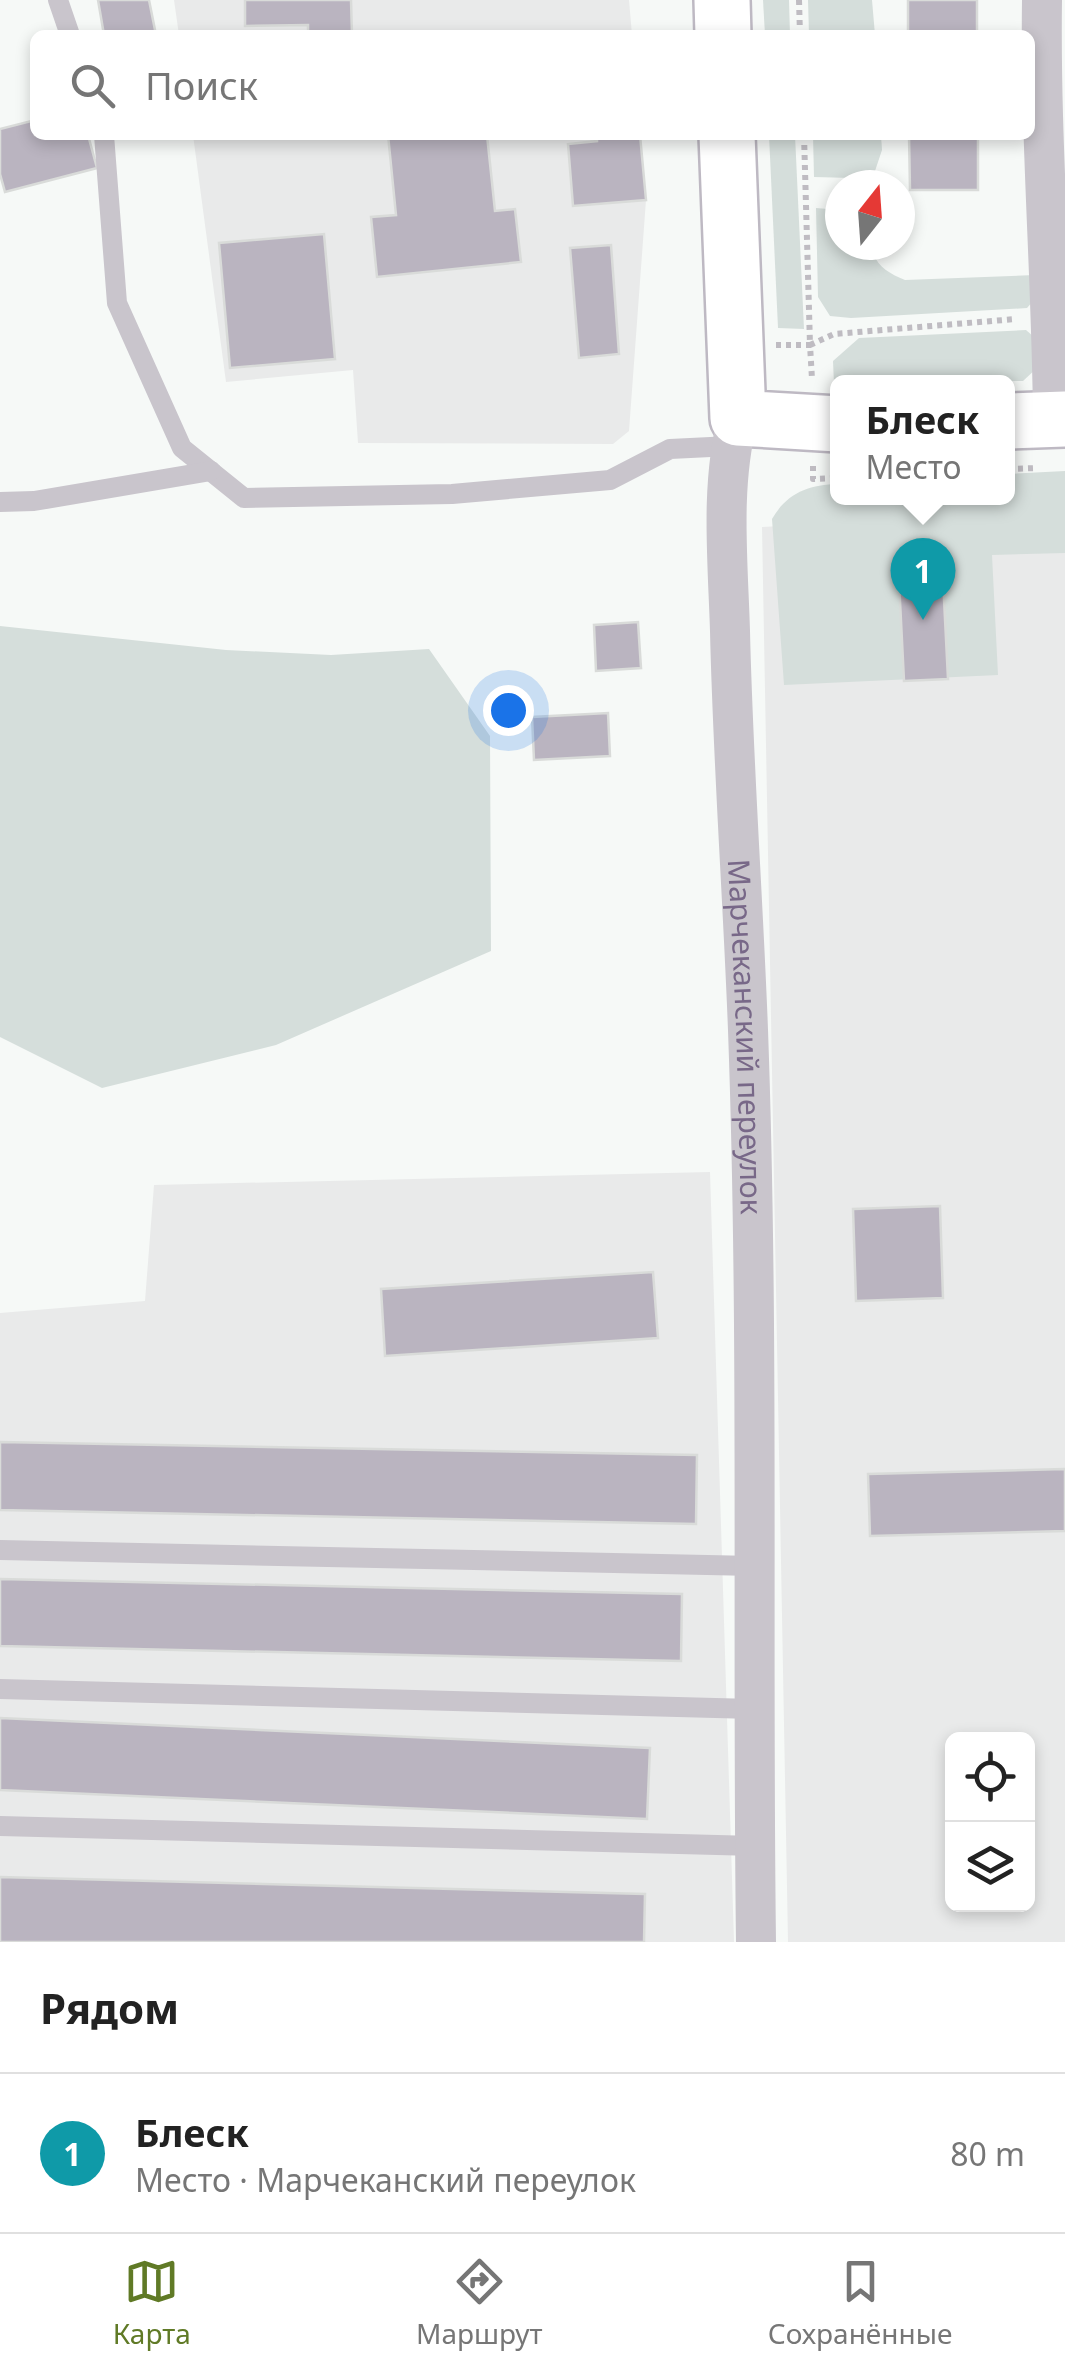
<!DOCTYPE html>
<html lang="ru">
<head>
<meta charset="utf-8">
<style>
	body { margin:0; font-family:"Noto Sans",sans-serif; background:#f2f2f2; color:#222 }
	.controls { position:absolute; right:30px; bottom:30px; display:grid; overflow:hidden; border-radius:15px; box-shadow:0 5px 15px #0003 }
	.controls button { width:90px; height:90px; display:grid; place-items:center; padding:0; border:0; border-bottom:2px solid #e0e0e0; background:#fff; color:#222; font:50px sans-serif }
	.compass { position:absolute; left:825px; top:170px; width:90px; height:90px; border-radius:50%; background:#fff; box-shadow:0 5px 15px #0003; rotate:17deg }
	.you { position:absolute; left:508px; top:710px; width:35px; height:35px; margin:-25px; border:8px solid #fff; border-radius:50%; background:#1a73e8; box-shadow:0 0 0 15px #1a73e833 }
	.badge { display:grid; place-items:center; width:65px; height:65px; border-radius:50%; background:#607a26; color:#fff; font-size:32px; font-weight:700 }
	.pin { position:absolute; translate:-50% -82px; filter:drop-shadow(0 2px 5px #0008) }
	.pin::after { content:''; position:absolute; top:52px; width:35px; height:30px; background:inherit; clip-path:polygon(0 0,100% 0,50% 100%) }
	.popup { position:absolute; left:830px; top:375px; width:185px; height:130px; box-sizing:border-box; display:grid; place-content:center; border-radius:15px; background:#fff; filter:drop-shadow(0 2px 8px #0005); font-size:32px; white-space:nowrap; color:#767676 }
	.popup b { font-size:38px; color:#222 }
	.popup::after { content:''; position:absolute; left:50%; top:100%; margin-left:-20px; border:20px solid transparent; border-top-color:#fff }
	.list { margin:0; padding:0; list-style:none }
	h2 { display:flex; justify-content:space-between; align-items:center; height:130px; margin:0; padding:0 40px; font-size:42px }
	h2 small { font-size:32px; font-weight:400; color:#767676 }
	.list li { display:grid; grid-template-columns:65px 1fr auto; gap:30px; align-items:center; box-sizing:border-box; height:160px; padding:0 40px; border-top:2px solid #e0e0e0 }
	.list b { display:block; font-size:38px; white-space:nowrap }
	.list p { margin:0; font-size:32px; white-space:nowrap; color:#767676 }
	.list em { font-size:32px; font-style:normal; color:#767676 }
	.icon { flex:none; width:55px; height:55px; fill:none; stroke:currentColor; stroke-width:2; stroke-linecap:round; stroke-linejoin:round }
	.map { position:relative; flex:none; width:1065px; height:1942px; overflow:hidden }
	.search { position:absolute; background:#fff; box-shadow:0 5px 15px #0003; left:30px; right:30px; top:30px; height:110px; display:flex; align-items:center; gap:25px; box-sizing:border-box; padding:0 35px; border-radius:15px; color:#767676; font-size:38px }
	.sheet { height:290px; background:#fff }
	nav { display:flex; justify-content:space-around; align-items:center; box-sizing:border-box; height:140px; border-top:2px solid #e0e0e0; background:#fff; font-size:28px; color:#767676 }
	nav a { display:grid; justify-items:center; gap:5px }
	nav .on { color:#607a26 }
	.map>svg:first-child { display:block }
</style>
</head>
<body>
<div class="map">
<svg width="1065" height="1942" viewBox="0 0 1065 1942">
	<rect width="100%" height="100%" fill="#f6f9f7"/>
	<g fill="#e9eaea" fill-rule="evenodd">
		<polygon points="174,0 629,0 632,35 179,35"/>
		<polygon points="193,135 640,135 646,200 629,431 613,444 358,443 353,370 226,382"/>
		<path d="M 1065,511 L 1065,1942 L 788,1942 L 762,527 ZM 952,1740 L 1028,1740 L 1028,1904 L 952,1904 Z"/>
		<polygon points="710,1172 734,1942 0,1942 0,1313 145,1301 154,1185"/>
	</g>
	<g fill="#d5dedb">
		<polygon points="763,0 789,0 790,35 765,35"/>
		<polygon points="808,0 872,0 875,35 809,35"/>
		<polygon points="769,135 795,135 804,329 778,328"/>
		<polygon points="813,135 881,135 882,150 874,174 852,178 814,177"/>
		<path d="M 816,208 L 840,210 L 840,245 L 871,245 C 874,265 888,273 905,280 L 1035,275 L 1034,300 L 1027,308 L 851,318 L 830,316 L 818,297 Z"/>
		<polygon points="1026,330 1034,337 1038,367 1023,381 834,384 833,361 859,338"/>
		<path d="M 1065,471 L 1065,553 L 992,555 L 998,675 L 784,685 L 772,519 C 787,493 808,485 838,484 L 838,498 L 1008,498 L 1008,474 Z"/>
		<polygon points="0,626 226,650 331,655 429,649 490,736 491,951 276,1045 102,1088 0,1037"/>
	</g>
	<g fill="#bab4c0" stroke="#d9dbd9" stroke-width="2.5">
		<polygon points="98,0 149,0 156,35 104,35"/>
		<polygon points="245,0 351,0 352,35 308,35 308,25 245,26"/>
		<rect x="908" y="0" width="69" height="35"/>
		<polygon points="35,120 35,135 88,135 97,168 5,192 0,174 0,129"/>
		<polygon points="388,135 487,135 495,211 515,209 521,262 377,277 371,217 396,215"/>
		<polygon points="597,135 640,135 646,200 573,206 568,144 597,141"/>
		<polygon points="909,135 978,135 978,190 910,190"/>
		<polygon points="324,234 335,359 230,368 219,243"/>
		<polygon points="611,245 619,354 579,358 570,248"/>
		<polygon points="942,559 948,679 904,681 898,561"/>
		<polygon points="638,622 641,668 596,671 594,625"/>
		<polygon points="608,713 610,756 534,760 532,717"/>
		<polygon points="940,1206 943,1298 856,1301 853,1209"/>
		<polygon points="653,1272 658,1338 385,1356 381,1289"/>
		<polygon points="0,1442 697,1455 696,1524 0,1510"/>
		<polygon points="1065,1469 1065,1531 870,1536 868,1474"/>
		<polygon points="0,1579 682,1594 681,1661 0,1646"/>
		<polygon points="0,1718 650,1748 647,1819 0,1790"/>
		<polygon points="0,1877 645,1894 644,1942 0,1942"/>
	</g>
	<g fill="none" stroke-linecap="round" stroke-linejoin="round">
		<g stroke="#beb9c3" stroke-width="60">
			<g id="secondary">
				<polyline points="722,0 723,35"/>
				<polyline points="727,135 738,418 838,424"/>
				<polyline points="1008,421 1065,419"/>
			</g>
		</g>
		<g stroke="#bfbcc2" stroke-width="6" stroke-dasharray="5 5" stroke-linecap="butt">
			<polyline points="799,0 800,35"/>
			<polyline points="804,135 810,345 834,334 1016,319"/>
			<polyline points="776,345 810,345 812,379"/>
			<polyline points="813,466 813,479 838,478"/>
			<polyline points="1008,469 1037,468"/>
		</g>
		<g stroke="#c9c5cc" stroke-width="20">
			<polyline points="58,0 70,35"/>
			<polyline points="104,135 117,303 182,448 244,498 452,494 610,480 670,449 731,446"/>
			<polyline points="0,502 34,501 211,471"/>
			<polyline points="0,1550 754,1566"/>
			<polyline points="0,1689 753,1709"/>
			<polyline points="0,1826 755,1846"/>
		</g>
		<g stroke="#c9c5cc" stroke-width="40">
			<path d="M 1042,0 C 1040,140 1052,280 1053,420"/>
			<path id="s1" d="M 738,418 C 720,485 728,562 730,631 C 733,764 743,897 748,1030 C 759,1334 752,1638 756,1942"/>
		</g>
		<use href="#secondary" stroke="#fff" stroke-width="55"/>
	</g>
	<g text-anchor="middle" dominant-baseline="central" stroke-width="10" stroke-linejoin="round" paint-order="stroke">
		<g font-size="30" fill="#786888" stroke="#fff">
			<text stroke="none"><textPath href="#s1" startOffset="620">Марчеканский переулок</textPath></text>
		</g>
	</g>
</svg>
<div class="controls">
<button><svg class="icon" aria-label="locate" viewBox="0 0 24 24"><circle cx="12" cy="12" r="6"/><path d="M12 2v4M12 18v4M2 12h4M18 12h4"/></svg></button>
<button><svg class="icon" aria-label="layers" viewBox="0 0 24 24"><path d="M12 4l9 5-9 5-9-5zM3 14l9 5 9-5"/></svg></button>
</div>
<svg class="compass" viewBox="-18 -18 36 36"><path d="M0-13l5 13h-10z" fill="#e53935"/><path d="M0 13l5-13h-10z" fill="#767676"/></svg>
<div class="you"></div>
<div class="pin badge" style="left:923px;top:620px;background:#0f9aa8">1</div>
<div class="popup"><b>Блеск</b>Место</div>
<div class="search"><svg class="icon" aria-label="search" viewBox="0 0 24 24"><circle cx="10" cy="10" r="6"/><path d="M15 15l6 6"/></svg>Поиск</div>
</div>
<section class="sheet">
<h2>Рядом<small></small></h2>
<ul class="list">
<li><span class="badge" style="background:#0f9aa8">1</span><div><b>Блеск</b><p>Место · Марчеканский переулок</p></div><em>80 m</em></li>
</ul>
</section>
<nav>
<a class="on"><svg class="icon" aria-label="map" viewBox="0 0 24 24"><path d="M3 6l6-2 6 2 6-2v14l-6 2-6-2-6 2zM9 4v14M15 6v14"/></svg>Карта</a>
<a><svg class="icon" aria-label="directions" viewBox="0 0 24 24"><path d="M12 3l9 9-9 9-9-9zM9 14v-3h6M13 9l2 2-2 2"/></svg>Маршрут</a>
<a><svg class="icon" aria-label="saved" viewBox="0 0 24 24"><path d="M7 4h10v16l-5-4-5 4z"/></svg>Сохранённые</a>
</nav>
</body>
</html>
